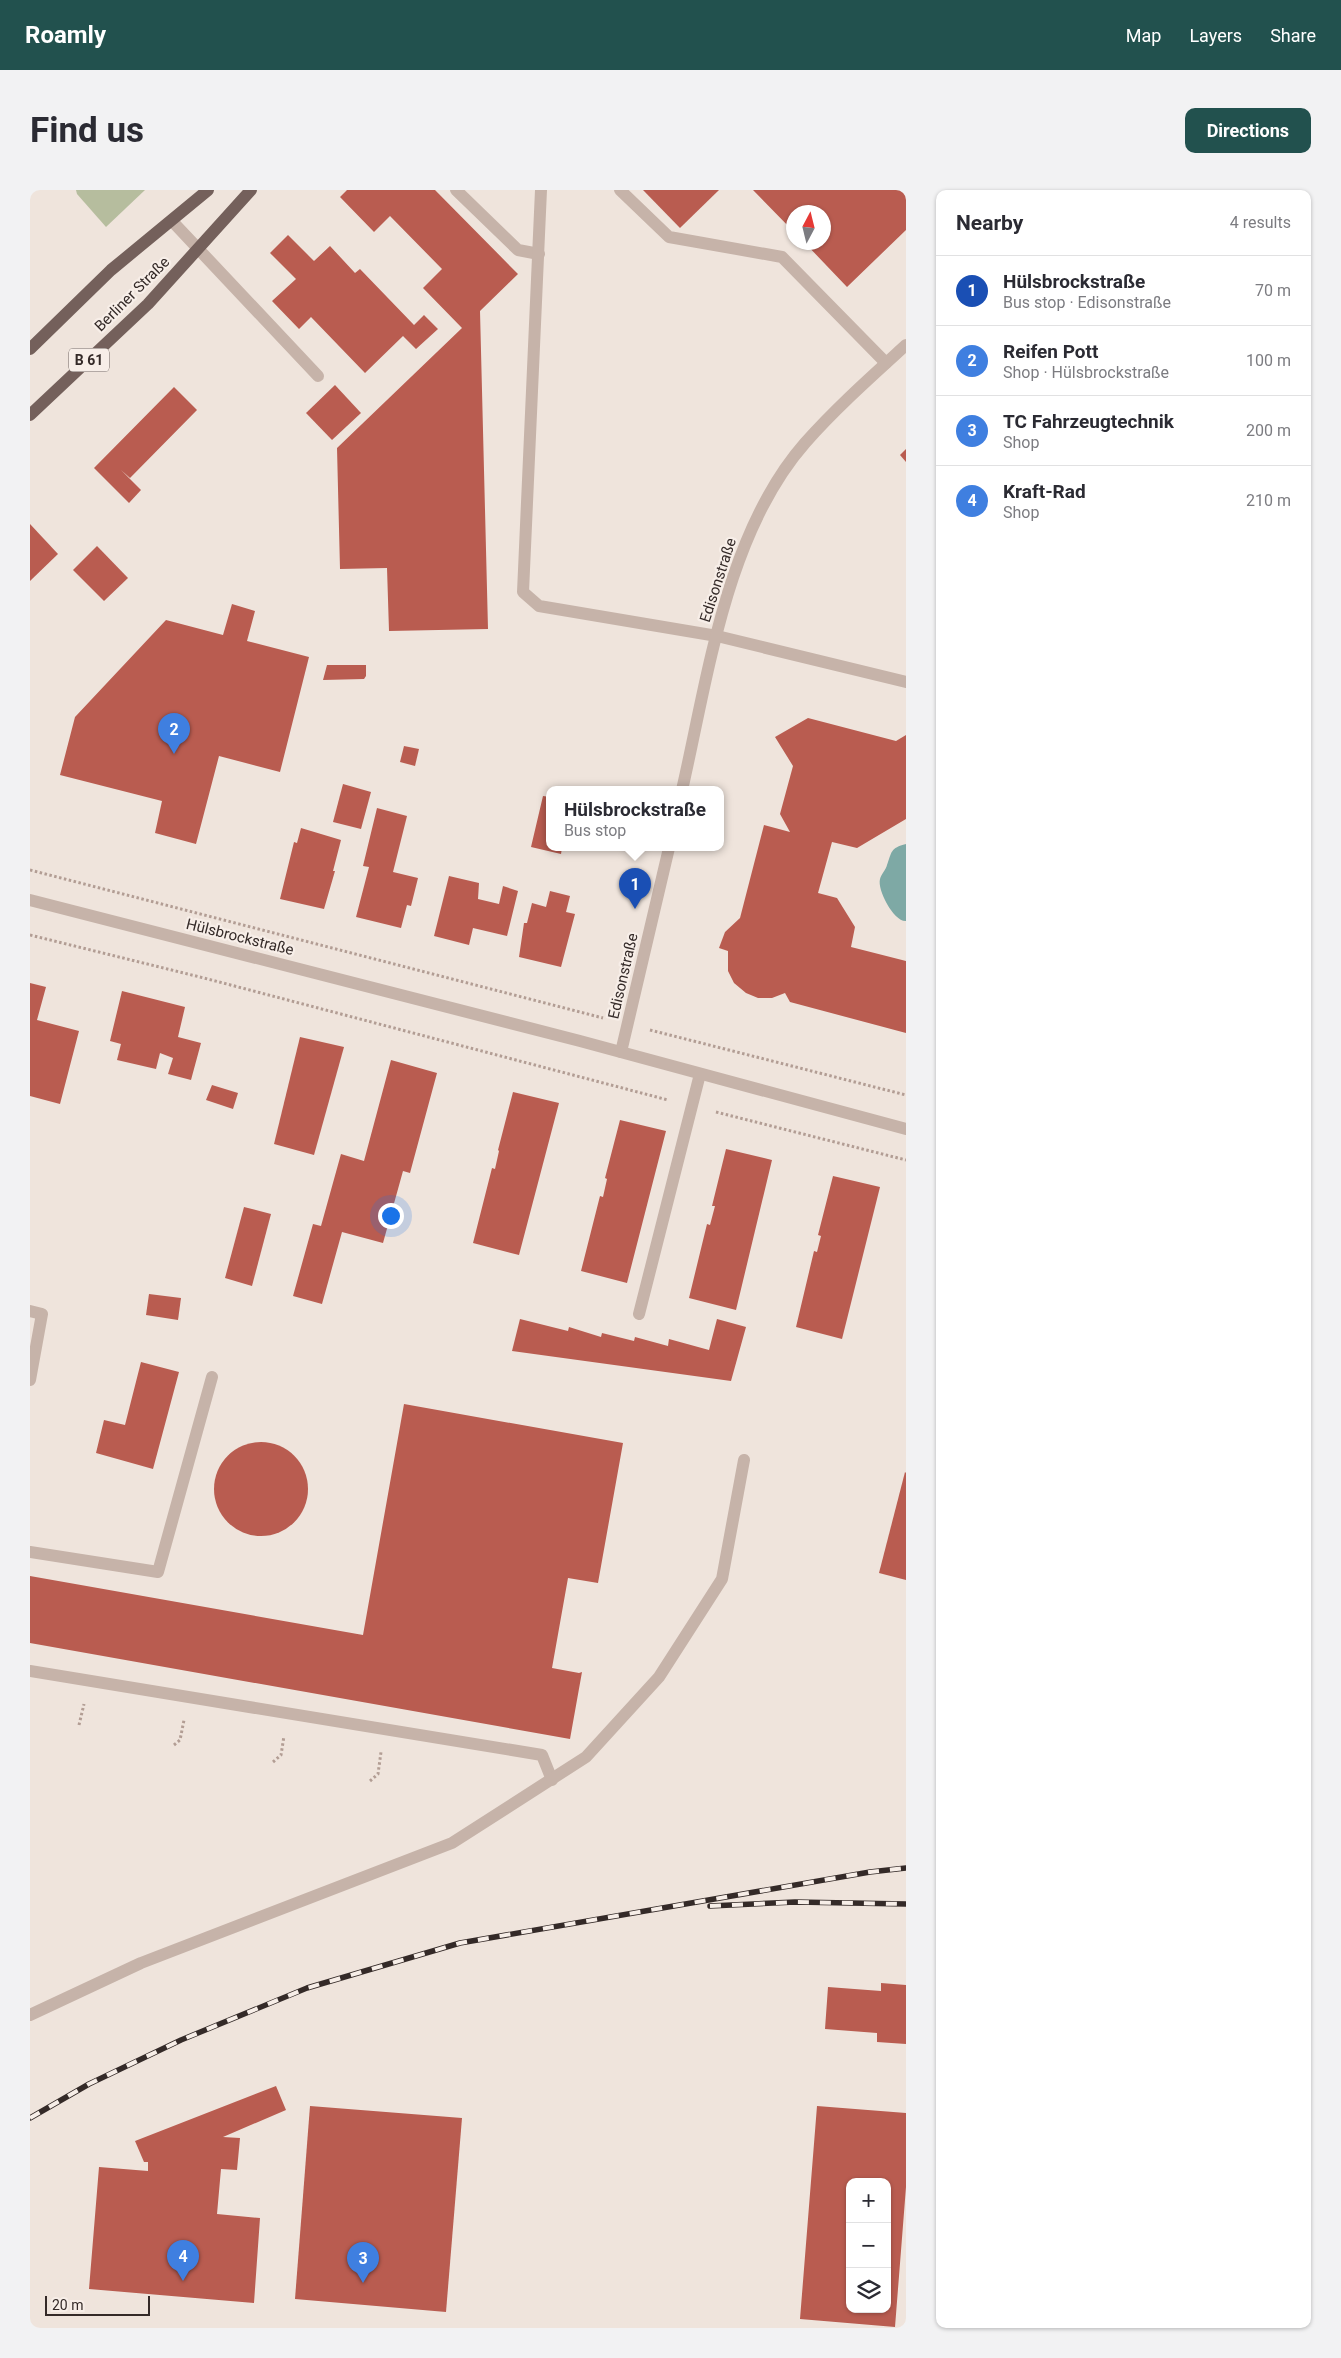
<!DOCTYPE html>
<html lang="en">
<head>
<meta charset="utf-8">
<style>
	body { margin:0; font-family:Roboto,sans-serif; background:#f2f2f3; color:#2b2b33 }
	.controls { position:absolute; right:15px; bottom:15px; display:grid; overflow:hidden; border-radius:10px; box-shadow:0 1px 4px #0004 }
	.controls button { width:45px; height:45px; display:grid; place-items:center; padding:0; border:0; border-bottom:1px solid #e1e1e2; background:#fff; color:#2b2b33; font:25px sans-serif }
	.compass { position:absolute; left:756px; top:15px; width:45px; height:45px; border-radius:50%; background:#fff; box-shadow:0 1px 4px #0004; rotate:7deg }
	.scale { position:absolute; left:15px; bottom:12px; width:105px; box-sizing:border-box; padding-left:5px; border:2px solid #342a28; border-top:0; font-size:14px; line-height:18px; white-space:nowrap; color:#342a28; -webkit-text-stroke:4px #f7eee8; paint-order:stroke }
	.you { position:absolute; left:360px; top:1025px; width:18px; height:18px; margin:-12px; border:4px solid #fff; border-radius:50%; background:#1a73e8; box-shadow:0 0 0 8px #1a73e833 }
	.badge { display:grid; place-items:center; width:32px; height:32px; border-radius:50%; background:#22514e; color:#fff; font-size:16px; font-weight:700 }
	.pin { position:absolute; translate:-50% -41px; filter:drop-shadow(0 1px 2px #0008) }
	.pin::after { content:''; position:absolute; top:26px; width:18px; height:15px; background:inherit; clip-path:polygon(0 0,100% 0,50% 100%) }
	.popup { position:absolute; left:516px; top:596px; width:178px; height:65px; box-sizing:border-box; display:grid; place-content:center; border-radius:10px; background:#fff; filter:drop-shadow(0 1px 4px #0005); font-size:16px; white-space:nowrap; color:#7c7c81 }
	.popup b { font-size:19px; color:#2b2b33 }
	.popup::after { content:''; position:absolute; left:50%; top:100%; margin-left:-10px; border:10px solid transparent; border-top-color:#fff }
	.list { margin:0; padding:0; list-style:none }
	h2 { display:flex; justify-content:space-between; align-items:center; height:65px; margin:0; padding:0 20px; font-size:21px }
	h2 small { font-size:16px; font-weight:400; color:#7c7c81 }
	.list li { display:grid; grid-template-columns:32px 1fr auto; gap:15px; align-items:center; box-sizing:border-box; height:70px; padding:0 20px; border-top:1px solid #e1e1e2 }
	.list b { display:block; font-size:19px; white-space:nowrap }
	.list p { margin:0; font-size:16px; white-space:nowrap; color:#7c7c81 }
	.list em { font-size:16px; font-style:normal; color:#7c7c81 }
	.icon { flex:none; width:28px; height:28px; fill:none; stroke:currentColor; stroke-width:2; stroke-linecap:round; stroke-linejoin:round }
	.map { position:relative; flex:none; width:876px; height:2138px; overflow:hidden; border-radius:10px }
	header { display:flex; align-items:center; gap:30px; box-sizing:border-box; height:70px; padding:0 25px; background:#22514e; color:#fff }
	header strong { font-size:24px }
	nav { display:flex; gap:28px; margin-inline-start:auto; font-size:18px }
	.intro { display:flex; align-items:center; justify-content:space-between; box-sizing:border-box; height:120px; padding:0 30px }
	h1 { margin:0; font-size:35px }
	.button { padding:12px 22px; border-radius:10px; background:#22514e; color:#fff; font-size:18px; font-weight:700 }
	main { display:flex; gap:30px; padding:0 30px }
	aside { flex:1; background:#fff; border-radius:10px; box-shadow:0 1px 4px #0004 }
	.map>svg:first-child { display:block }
</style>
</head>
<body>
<header>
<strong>Roamly</strong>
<nav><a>Map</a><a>Layers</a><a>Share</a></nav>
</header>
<div class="intro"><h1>Find us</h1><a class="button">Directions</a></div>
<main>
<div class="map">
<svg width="876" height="2138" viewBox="0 0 876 2138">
	<rect width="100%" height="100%" fill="#efe4dc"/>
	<polygon fill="#b6bd9e" points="46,0 115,0 76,37 47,4"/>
	<path fill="#7ea9a5" d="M 876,654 L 876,731 C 864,732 847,700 850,689 C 851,684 856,680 857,675 C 862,662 860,658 876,654 Z"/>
	<g fill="#b95c50" fill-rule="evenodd">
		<polygon points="317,0 405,0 488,84 450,121 458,439 359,441 357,378 310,379 307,258 432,138 393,98 412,79 360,26 344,42 310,7"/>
		<polygon points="613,0 689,0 650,38"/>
		<polygon points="723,0 876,0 876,40 817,97 774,52 794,52 794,22 764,22 764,42"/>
		<polygon points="258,45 284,71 300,56 325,83 330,79 384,135 394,125 408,139 386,159 373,146 335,183 281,127 269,139 242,111 266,89 240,63"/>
		<polygon points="305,195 331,223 302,250 276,223"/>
		<polygon points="144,197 167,220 100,288 91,280 111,300 99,313 64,278"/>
		<polygon points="876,259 876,272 870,265"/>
		<polygon points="0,334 28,364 0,391"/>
		<polygon points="67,356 98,388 74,411 43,380"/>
		<polygon points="202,414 225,421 217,451 279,467 250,582 189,566 166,654 125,643 132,611 30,585 45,527 136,430 193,445"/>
		<polygon points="297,475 336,475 336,486 334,489 293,490"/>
		<polygon points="778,528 866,551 876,545 876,629 827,658 802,652 788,703 807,708 825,737 821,757 876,771 876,843 760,812 755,803 742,808 728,808 716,803 704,793 698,781 698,761 689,758 695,742 710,728 734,635 760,642 750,624 763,576 745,547"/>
		<polygon points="374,556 389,559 385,576 370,572"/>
		<polygon points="313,594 341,602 331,639 303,632"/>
		<polygon points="513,606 520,607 520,658 532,658 531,664 501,657"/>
		<polygon points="347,618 377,626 363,682 388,688 381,716 377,715 371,738 326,727 339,677 333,676"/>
		<polygon points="271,638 311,650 303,681 305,681 294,719 250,709 264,652 267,653"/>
		<polygon points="419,686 449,693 448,709 469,714 473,696 488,701 477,746 443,738 439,755 404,746"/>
		<polygon points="520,701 540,706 536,722 545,724 531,777 489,767 494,733 497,733 502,713 516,717"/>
		<polygon points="0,793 16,797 7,830 49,841 30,914 0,906"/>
		<polygon points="92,801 155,817 148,847 171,853 161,890 138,884 143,868 130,863 126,879 87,870 91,854 80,851"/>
		<polygon points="270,847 314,857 284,965 244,954"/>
		<polygon points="361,870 407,883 380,983 373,981 353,1053 312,1042 292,1114 263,1106 283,1034 291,1036 311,964 334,971"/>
		<polygon points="182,895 208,903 203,919 176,910"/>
		<polygon points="483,902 529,913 489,1065 443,1053 462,978 465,979 469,961 468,960"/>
		<polygon points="590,930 636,941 597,1093 551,1081 570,1006 573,1007 577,989 575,988"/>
		<polygon points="696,959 742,970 706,1120 659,1108 677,1034 680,1035 685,1016 682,1016"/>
		<polygon points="803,986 850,997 812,1149 766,1137 784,1061 787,1062 791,1046 788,1045"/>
		<polygon points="214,1017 241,1024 222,1096 195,1088"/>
		<polygon points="119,1104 151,1108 148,1130 116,1125"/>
		<polygon points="490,1129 538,1141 539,1137 571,1147 572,1143 604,1151 605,1147 638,1156 639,1149 679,1160 687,1129 716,1137 701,1191 482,1161"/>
		<polygon points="111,1172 149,1182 123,1279 66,1263 74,1230 95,1235"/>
		<polygon points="374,1214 593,1253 568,1393 538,1388 522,1478 549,1483 552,1482 540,1549 0,1453 0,1386 333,1445"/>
		<circle cx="231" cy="1299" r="47"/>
		<polygon points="875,1282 876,1283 876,1390 849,1383"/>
		<polygon points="851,1793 876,1795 876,1854 847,1852 847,1843 795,1839 798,1797 851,1801"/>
		<polygon points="246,1896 256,1920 193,1947 210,1948 207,1980 191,1979 187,2024 230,2028 224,2113 59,2099 69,1977 118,1981 118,1972 114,1972 105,1951"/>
		<polygon points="280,1916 432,1928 416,2122 265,2109"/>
		<path d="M 787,1916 L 876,1923 L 876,1997 L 865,2137 L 770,2129 ZM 820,1992 L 857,1992 L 857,2119 L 820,2119 Z"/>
	</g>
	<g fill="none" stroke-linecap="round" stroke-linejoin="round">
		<g stroke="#b29d94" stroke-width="3" stroke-dasharray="2.5 2.5" stroke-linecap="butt">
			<polyline points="0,680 573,828"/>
			<polyline points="0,745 174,788 638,910"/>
			<polyline points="620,840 876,905"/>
			<polyline points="686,922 876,970"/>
			<polyline points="49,1535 54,1514"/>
			<polyline points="144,1555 150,1550 154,1530"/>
			<polyline points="243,1572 251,1565 254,1546"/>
			<polyline points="340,1591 348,1584 351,1562"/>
		</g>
		<g stroke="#c6b3a9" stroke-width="12">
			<polyline points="426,0 488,60 509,64"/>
			<polyline points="511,0 493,402 509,416 687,446 876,492"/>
			<polyline points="590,0 639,47 752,67 856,173"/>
			<polyline points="142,31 288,186"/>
			<polyline points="0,1121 12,1124 0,1190"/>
			<polyline points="609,1124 670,884"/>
			<polyline points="0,1362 128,1382 182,1187"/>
			<polyline points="0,1481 512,1565 522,1590"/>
			<polyline points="0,1825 111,1773 422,1653 556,1567 629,1487 692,1389 714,1270"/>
		</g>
		<g stroke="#c6b3a9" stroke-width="12">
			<path d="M 652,600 C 678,487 696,343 775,253 C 806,218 842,186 876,155"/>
			<polyline points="591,862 639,658"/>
		</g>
		<polyline stroke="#c6b3a9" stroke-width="12" points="0,710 550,851 876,939"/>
		<g stroke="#74605b" stroke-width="12">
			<polyline points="0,159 81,80 178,0"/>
			<polyline points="0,225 118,114 221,0"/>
		</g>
		<g stroke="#342a28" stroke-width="5.5">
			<g id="rail">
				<polyline points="680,1716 765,1712 876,1714"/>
				<polyline points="0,1928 59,1894 151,1850 277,1798 430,1753 840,1682 876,1678"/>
			</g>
		</g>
		<use href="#rail" stroke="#f7eee8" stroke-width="4" stroke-dasharray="11" stroke-linecap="butt"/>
	</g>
	<g text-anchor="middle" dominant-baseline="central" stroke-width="4.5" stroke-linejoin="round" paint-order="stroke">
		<rect fill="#f7eee8" stroke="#6e6562" stroke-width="1" x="39" y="158.5" width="40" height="23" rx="4"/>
		<g font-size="14" font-weight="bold" fill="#342a28">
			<text x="59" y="170">B 61</text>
		</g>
		<g font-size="15" fill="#342a28" stroke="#f7eee8">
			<text transform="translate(102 104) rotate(-45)">Berliner Straße</text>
			<text transform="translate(688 390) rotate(-72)">Edisonstraße</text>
			<text transform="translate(210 747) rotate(14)">Hülsbrockstraße</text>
			<text transform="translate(593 786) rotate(-77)">Edisonstraße</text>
		</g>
	</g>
</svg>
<div class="controls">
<button>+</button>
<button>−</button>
<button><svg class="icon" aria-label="layers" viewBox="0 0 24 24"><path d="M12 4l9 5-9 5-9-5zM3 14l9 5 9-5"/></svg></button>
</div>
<svg class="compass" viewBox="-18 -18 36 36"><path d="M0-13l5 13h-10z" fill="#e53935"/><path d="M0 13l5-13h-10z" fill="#7c7c81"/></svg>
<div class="scale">20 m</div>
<div class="you"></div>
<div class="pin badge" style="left:605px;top:719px;background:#1a4fb4">1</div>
<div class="popup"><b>Hülsbrockstraße</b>Bus stop</div>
<div class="pin badge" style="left:144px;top:564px;background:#3f7fe0">2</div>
<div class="pin badge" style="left:333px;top:2093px;background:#3f7fe0">3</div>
<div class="pin badge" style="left:153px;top:2091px;background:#3f7fe0">4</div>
</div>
<aside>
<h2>Nearby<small>4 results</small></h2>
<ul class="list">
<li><span class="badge" style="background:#1a4fb4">1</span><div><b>Hülsbrockstraße</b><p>Bus stop · Edisonstraße</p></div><em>70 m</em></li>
<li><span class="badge" style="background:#3f7fe0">2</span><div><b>Reifen Pott</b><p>Shop · Hülsbrockstraße</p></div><em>100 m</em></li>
<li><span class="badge" style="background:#3f7fe0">3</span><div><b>TC Fahrzeugtechnik</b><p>Shop</p></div><em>200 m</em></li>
<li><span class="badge" style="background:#3f7fe0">4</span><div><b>Kraft-Rad</b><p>Shop</p></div><em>210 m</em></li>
</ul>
</aside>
</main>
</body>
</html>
